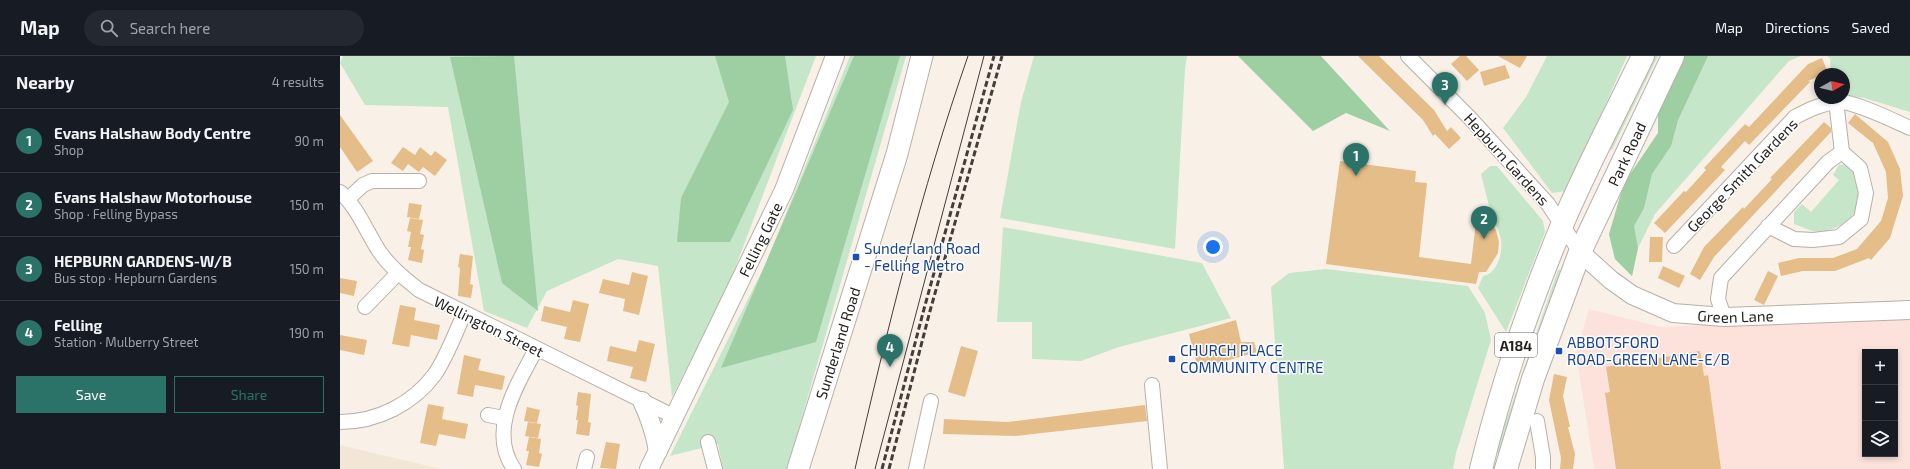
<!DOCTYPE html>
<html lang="en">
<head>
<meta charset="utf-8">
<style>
	body { margin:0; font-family:"Exo 2",sans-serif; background:#242831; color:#f1f3f6 }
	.controls { position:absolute; right:12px; bottom:12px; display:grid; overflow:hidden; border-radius:0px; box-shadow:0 2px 6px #0003 }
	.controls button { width:36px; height:36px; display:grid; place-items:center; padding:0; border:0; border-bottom:1px solid #363941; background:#171b24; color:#f1f3f6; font:20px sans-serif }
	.compass { position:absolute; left:1474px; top:12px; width:36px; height:36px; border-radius:50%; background:#171b24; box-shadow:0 2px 6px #0003; rotate:82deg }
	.you { position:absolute; left:873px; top:191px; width:14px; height:14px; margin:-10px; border:3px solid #fff; border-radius:50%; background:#1a73e8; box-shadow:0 0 0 6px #1a73e833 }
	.badge { display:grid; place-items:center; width:26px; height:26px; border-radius:50%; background:#2b7268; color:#fff; font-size:13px; font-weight:700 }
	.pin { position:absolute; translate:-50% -33px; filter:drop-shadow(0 1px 2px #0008) }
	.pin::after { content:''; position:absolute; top:21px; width:14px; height:12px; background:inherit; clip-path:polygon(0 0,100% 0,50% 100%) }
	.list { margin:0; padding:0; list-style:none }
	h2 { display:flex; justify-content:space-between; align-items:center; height:52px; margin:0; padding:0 16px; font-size:17px }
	h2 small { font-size:13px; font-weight:400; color:#9ea1a6 }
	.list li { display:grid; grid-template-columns:26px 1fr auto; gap:12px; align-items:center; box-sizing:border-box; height:64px; padding:0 16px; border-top:1px solid #363941 }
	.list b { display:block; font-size:15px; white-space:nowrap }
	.list p { margin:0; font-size:13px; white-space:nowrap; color:#9ea1a6 }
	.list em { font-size:13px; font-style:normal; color:#9ea1a6 }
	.actions { display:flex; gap:8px; padding:12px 16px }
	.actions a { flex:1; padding:9px 0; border:1px solid #2b7268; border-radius:0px; text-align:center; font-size:14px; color:#2b7268 }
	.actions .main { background:#2b7268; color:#fff }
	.icon { flex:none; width:22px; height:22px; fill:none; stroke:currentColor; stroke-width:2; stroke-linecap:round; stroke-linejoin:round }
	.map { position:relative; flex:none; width:1570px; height:413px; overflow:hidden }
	header { display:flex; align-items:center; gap:24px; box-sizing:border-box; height:56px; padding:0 20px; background:#171b24; border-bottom:1px solid #363941 }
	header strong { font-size:19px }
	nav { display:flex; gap:22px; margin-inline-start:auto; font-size:14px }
	.search { width:280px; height:36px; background:#242831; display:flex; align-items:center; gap:10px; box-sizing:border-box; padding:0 14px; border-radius:22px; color:#9ea1a6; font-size:15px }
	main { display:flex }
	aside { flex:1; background:#171b24 }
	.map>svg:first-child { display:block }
</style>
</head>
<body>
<header>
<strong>Map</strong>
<div class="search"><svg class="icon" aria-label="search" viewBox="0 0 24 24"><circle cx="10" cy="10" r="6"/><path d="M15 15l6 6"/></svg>Search here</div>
<nav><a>Map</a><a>Directions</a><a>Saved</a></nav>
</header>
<main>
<aside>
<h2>Nearby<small>4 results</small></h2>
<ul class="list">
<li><span class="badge">1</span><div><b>Evans Halshaw Body Centre</b><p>Shop</p></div><em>90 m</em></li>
<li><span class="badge">2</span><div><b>Evans Halshaw Motorhouse</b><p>Shop · Felling Bypass</p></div><em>150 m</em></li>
<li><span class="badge">3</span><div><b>HEPBURN GARDENS-W/B</b><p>Bus stop · Hepburn Gardens</p></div><em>150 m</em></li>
<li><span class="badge">4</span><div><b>Felling</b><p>Station · Mulberry Street</p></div><em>190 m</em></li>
</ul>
<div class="actions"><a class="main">Save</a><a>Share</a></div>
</aside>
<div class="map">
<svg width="1570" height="413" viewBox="0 0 1570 413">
	<rect width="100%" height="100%" fill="#f9f1e8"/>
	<polygon fill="#f2e6d6" points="0,389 101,413 0,413"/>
	<path fill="#fce2db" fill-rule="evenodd" d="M 1249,253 L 1321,271 L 1570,260 L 1570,413 L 1254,413 L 1236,297 ZM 1525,296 L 1555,296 L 1555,398 L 1525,398 Z"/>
	<g fill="#c6e6c9">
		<polygon points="3,0 476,0 387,233 332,341 318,210 278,203 207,235 187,272 144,255 108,51 25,49 0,7"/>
		<polygon points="510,0 566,0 447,413 383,413 378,388 330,400 425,209"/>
		<polygon points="694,0 847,0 845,13 835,193 660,162 681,46"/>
		<polygon points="1207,0 1287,0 1227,135 1212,137 1163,72 1186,41"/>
		<polygon points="1310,0 1318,0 1272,94 1267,92"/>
		<polygon points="1345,0 1461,0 1449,5 1315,158 1298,192 1292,220 1275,203 1269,178 1302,101 1318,77 1318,54"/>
		<polygon points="1487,0 1570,0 1570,56 1524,42 1504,39 1504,18 1491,18 1490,2"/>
		<path d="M 1508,108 C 1514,117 1523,130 1521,142 C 1517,163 1492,179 1472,175 C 1466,173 1460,170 1454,168 L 1454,156 L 1462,148 L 1471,156 L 1499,124 L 1493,119 L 1499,109 Z"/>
		<path d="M 1150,110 L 1157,110 L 1203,165 L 1205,176 L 1166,276 L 1138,232 L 1143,220 C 1157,218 1163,197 1161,184 C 1160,178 1157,171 1155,166 L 1148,162 L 1150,154 L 1141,118 Z"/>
		<polygon points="663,171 862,207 891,262 779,291 741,305 692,303 692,266 657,266"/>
		<polygon points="986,213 1128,230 1145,257 1151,284 1116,397 1113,413 944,413 931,231 949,217"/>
		<polygon points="1218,214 1224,214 1162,399 1155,397"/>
	</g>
	<g fill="#9dcfa2">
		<polygon points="174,0 198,255 162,227 110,1"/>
		<polygon points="375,0 445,0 453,54 390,186 337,186 341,142 389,46"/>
		<polygon points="514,0 560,0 476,286 381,312"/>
		<polygon points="898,0 981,0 1050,75 1006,57 973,75"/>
		<polygon points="1345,0 1368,0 1338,64 1331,90 1312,118 1304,152 1294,170 1298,192 1292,220 1275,203 1269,178 1284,127 1318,77 1318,54"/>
	</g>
	<g fill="#e4bd89">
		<polygon points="1018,0 1039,0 1094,54 1107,75 1111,71 1121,82 1109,93 1095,78 1093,80 1083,64"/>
		<polygon points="1120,0 1126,0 1139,14 1127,25 1111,8"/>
		<polygon points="1158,0 1187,0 1180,12"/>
		<polygon points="1482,2 1488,17 1480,18 1480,20 1468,25 1470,26 1409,89 1405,85 1381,111 1385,114 1325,177 1314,167 1344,135 1346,136 1366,114 1364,112 1405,68 1409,71 1468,8"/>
		<polygon points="1165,9 1170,22 1144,30 1140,16"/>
		<polygon points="1515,58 1548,86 1560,113 1563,140 1550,182 1531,204 1529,202 1495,215 1463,215 1441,220 1438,207 1459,202 1493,202 1517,193 1541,165 1548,142 1546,116 1533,87 1508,67"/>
		<polygon points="0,59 33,105 17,116 0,91"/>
		<polygon points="1484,66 1491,72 1491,76 1374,201 1360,224 1350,218 1364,191 1403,151 1404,153 1432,123 1430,122"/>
		<polygon points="63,91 75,99 80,91 91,100 95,95 107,104 95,120 83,111 79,116 68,108 63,115 51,107"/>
		<polygon points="1000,105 1076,115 1075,126 1087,127 1079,201 1131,208 1136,166 1151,168 1156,174 1159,186 1158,197 1146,216 1139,216 1136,228 986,208"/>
		<polygon points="69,147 82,149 79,163 67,161"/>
		<polygon points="70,162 83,164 80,178 84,179 81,193 84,194 82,207 68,204 71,191 68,191 71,176 67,175"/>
		<polygon points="1310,181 1323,181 1322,206 1309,206"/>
		<polygon points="120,198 133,200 130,228 133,229 131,242 118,240 120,212 118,211"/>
		<polygon points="1323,210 1345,220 1339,232 1318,222"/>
		<polygon points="1428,215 1438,220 1424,249 1414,244"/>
		<polygon points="292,216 308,220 299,259 283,255 285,243 259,237 263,223 289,229"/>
		<polygon points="0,222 17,225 14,240 0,237"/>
		<polygon points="233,244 249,248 240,286 224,283 227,271 201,265 204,250 230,256"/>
		<polygon points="60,249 76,252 74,264 100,269 97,284 71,279 69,291 52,288"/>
		<polygon points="896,264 901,286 914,286 917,296 858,313 849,278"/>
		<polygon points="0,279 27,284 24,299 0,294"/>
		<polygon points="299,284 315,288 306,326 290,322 293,311 267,305 270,290 296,296"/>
		<polygon points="621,290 638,295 625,341 608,336"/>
		<polygon points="1360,295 1364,320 1368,319 1381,413 1276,413 1265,337 1270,336 1266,311"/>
		<polygon points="124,299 141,303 138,314 165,320 162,334 135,329 133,341 117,338"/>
		<polygon points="1214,318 1227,321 1223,340 1230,371 1228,371 1235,398 1233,413 1220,413 1221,402 1209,344"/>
		<polygon points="238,336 251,338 248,366 251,367 249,380 236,378 238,364 236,364 238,350 236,349"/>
		<polygon points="88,348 104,351 102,363 128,368 125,383 99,378 96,390 80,387"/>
		<polygon points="805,349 807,365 675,380 603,378 604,363 667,366"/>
		<polygon points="187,351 200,354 197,367 184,365"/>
		<polygon points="188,366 201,368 198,382 185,380"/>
		<polygon points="189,381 201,383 199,397 202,398 199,411 186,409 189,395 186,395"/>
		<polygon points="266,386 280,388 276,413 260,412"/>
	</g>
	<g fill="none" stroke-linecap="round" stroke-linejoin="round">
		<g stroke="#b7b0a7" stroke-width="16">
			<g id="minor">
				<polyline points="1068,0 1129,61 1208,148 1240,196"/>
				<polyline points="1496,45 1502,96"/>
				<path d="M 0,136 C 18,152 26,175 39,195 C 50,211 64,222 79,234 L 335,361"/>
				<polyline points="8,143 23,129 32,125 79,125"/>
				<path d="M 1334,190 L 1455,61 C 1468,54 1480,48 1495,46 C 1511,43 1554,65 1570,72"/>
				<polyline points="25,251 58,217"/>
				<polyline points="1384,261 1378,243 1381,222 1488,106 1502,96 1520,112 1526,137 1521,163 1499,181 1473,184 1454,183 1428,170"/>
				<polyline points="812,329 820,413"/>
				<polyline points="148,359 164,362"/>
				<polyline points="1197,365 1203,401 1203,413"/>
				<path d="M 0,366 C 37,366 73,348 95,318 C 107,300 115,278 124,258"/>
				<polyline points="368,386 375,413"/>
				<path d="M 174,413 C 147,374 178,328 196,293"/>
				<polyline points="244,413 247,401"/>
				<polyline points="576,413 591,345"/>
			</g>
		</g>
		<g stroke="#b7b0a7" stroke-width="20">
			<g id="tertiary">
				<path id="s1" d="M 1240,196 L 1271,224 L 1292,239 L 1333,257 L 1384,261 L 1570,254"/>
				<path d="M 302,345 C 310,362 315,377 318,395"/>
				<path id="s2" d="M 309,413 L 444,134 L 495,0"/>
			</g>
		</g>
		<g stroke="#b7b0a7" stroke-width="23">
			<g id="secondary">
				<path id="s3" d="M 458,413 L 557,98 L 582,0"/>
			</g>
		</g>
		<g stroke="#b7b0a7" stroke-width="24">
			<g id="trunk">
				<path d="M 1141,413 C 1161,330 1189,249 1222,169 C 1246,112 1276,56 1303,0"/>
				<path id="s4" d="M 1166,413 L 1193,323 L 1240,196 L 1333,0"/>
			</g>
		</g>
		<use href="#minor" stroke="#fff" stroke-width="14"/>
		<use href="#tertiary" stroke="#fff" stroke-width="18"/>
		<use href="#secondary" stroke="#fff" stroke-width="21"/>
		<use href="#trunk" stroke="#fff" stroke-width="22"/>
		<g stroke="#423e3a" stroke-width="1">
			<path d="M 515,413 C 547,274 581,135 628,0"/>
			<polyline points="535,413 644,0"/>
		</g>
		<g stroke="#423e3a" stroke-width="3" stroke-dasharray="6 3" stroke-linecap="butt">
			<polyline points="542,413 584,253 654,0"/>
			<polyline points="549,413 590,255 662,0"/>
		</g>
	</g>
	<g fill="#1a4fb4" stroke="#fff" stroke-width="1.5">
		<rect x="512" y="197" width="8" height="8" rx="2"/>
		<rect x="1215" y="291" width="8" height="8" rx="2"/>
		<rect x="828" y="299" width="8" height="8" rx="2"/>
	</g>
	<g text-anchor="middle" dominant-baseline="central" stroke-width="3" stroke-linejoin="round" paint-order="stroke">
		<rect fill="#fff" stroke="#646260" stroke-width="1" x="1155" y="277" width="42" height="24" rx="3"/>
		<g font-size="14" font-weight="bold" fill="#221f1c">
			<text x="1176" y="289">A184</text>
		</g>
		<g font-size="15" fill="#221f1c" stroke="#fff">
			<text stroke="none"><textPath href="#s4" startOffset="338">Park Road</textPath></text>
			<text transform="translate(1167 103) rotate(48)">Hepburn Gardens</text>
			<text transform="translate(1402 119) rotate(-46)">George Smith Gardens</text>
			<text stroke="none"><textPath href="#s2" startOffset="255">Felling Gate</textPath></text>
			<text stroke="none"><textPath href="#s1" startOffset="175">Green Lane</textPath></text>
			<text transform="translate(149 270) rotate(26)">Wellington Street</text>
			<text stroke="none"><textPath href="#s3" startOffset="132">Sunderland Road</textPath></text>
		</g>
		<g font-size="15" fill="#164399" stroke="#fff" text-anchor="start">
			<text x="524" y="192">Sunderland Road<tspan x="524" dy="17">- Felling Metro</tspan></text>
			<text x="1227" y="286">ABBOTSFORD<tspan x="1227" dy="17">ROAD-GREEN LANE-E/B</tspan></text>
			<text x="840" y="294">CHURCH PLACE<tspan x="840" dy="17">COMMUNITY CENTRE</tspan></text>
		</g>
	</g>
</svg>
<div class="controls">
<button>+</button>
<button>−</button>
<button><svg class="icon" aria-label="layers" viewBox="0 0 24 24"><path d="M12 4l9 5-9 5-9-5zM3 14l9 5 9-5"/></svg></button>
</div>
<svg class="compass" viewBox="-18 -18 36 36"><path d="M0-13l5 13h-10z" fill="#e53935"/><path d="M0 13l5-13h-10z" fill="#9ea1a6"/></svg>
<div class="you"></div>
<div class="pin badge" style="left:1016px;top:120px">1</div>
<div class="pin badge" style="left:1144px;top:183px">2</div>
<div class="pin badge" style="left:1105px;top:49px">3</div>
<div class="pin badge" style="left:550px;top:311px">4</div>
</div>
</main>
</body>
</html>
